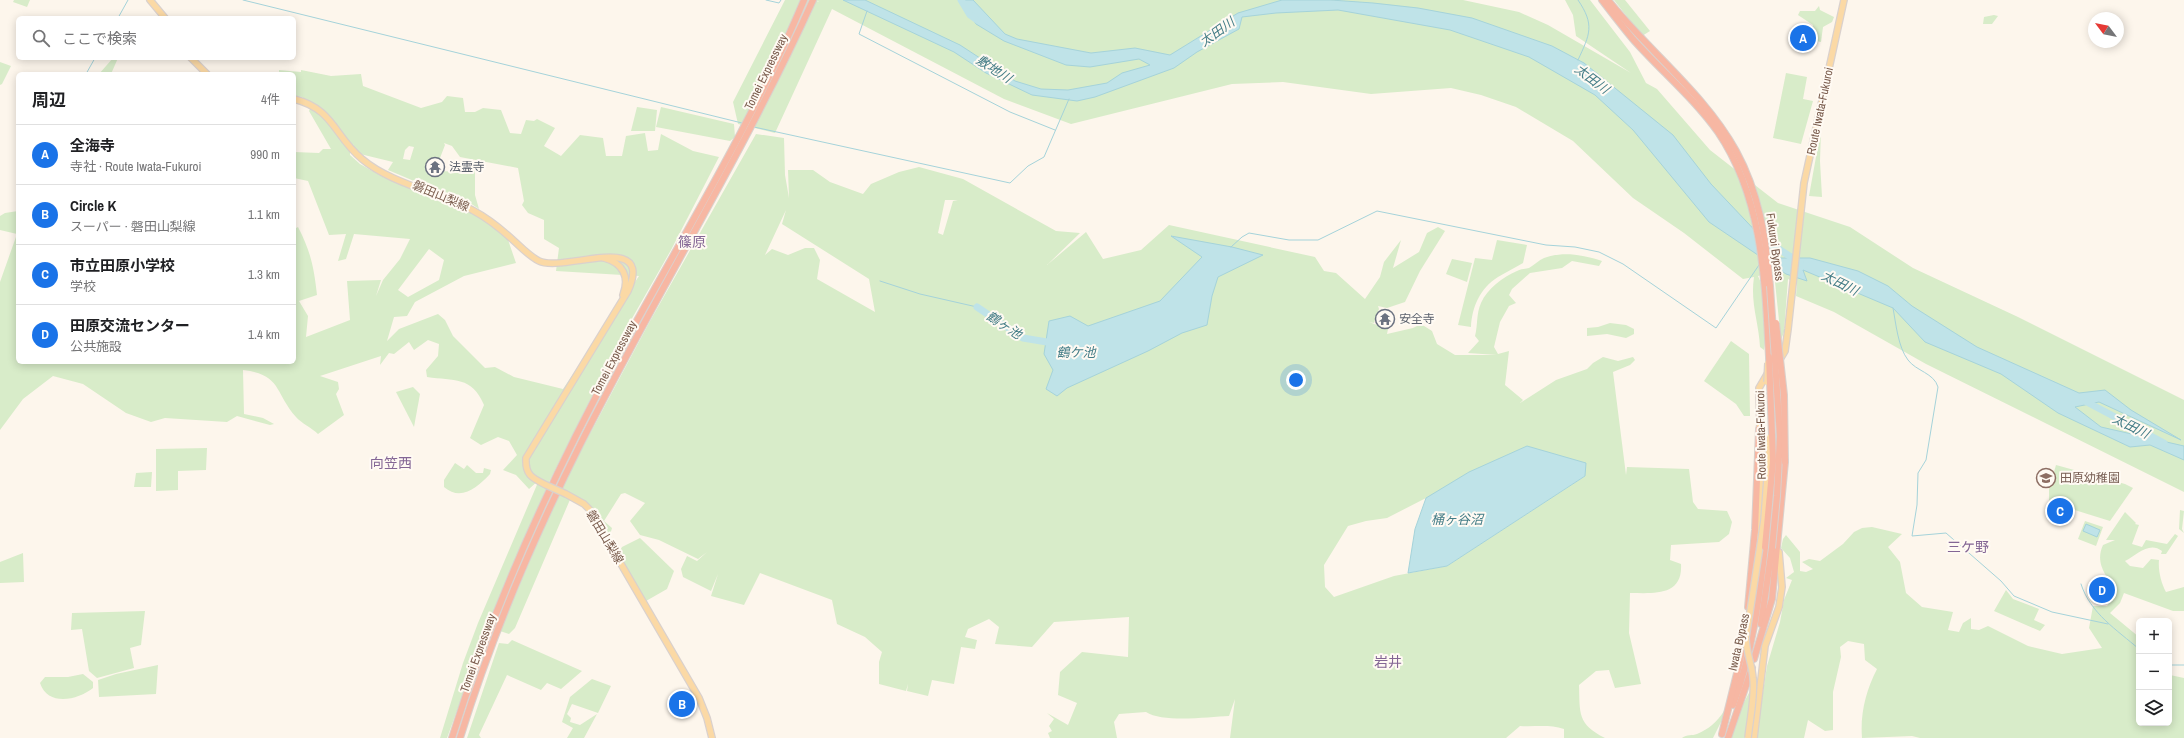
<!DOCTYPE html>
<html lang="ja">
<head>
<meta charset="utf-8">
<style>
	body { margin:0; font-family:"Archivo Narrow","Noto Sans JP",sans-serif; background:#f2f2f2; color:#202124 }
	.controls { position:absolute; right:12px; bottom:12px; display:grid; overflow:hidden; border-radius:6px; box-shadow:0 2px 10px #0003 }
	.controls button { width:36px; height:36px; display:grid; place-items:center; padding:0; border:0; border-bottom:1px solid #e0e0e0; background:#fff; color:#202124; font:20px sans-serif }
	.compass { position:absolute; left:2088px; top:12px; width:36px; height:36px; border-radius:50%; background:#fff; box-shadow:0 2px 10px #0003; rotate:302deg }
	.you { position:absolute; left:1296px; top:380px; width:14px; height:14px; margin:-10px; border:3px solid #fff; border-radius:50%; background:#1a73e8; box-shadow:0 0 0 6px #1a73e833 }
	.badge { display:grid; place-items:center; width:26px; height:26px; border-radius:50%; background:#1a73e8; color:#fff; font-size:13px; font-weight:700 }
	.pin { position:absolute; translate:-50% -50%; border:2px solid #fff; box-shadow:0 1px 4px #0006 }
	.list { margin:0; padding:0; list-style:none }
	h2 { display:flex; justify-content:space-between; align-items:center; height:52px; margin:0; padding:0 16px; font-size:17px }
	h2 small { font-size:13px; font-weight:400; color:#757577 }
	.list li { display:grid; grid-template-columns:26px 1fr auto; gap:12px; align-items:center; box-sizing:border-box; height:60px; padding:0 16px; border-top:1px solid #e0e0e0 }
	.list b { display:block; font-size:15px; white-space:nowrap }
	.list p { margin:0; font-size:13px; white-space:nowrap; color:#757577 }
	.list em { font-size:13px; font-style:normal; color:#757577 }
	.icon { flex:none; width:22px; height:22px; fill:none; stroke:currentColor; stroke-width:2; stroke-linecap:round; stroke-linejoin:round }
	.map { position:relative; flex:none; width:2184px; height:738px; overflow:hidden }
	.search { position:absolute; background:#fff; box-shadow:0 2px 10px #0003; left:16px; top:16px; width:280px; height:44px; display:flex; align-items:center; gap:10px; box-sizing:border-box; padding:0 14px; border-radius:6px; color:#757577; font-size:15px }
	.panel { position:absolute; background:#fff; box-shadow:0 2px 10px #0003; left:16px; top:72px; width:280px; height:292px; border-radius:6px }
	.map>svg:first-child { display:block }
</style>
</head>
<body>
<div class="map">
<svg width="2184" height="738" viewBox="0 0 2184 738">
	<rect width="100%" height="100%" fill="#fdf6ec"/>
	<g fill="#d8ecc9" fill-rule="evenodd">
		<polygon points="14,0 30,0 27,7 13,2"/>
		<path d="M 785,0 L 814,0 L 819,2 L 816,0 L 1463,0 L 1519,12 L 1548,25 L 1631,73 L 1576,36 L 1573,15 L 1565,0 L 1590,0 L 1630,52 L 1646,83 L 1657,89 L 1710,150 L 1778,203 L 1850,227 L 1913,268 L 2018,317 L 2184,400 L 2184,492 L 1926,364 L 1834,312 L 1796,296 L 1797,284 L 1788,279 L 1784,332 L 1781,340 L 1774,272 L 1758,276 C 1767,294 1767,331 1764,350 L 1760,347 C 1759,323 1750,303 1754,277 L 1743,279 L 1684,233 L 1633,198 L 1573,141 L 1516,107 L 1481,95 L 1451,88 L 1371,94 L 1283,82 L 1232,84 L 1071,124 L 1004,99 L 832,9 L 775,133 L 738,124 L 733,102 Z"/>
		<polygon points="1614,0 1625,0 1650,31 1642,36"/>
		<polygon points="1819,6 1820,10 1834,17 1832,22 1823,27 1821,42 1811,40 1813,25 1798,15 1800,11 1815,11"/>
		<polygon points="1994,15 1998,16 1992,24 1983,24 1984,17"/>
		<polygon points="113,58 118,58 111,74 99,74"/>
		<polygon points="0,62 11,66 2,84 0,85"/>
		<path d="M 279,70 L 301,72 L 301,70 L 331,76 L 361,74 L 363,86 L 421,108 L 442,102 L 447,96 L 463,98 L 465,112 L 475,112 L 483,108 L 501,110 L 510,133 L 521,134 L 526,120 L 534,121 L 537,119 L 555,128 L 544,146 L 561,156 L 580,135 L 603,138 L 606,156 L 622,156 L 626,136 L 645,133 L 648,151 L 658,150 L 661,134 L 693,151 L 719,157 L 671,250 L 622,336 L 549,482 L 483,640 L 447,738 L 440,738 L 463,663 L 478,623 L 539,480 L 529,489 L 516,475 L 503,470 L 517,455 L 509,441 L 498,437 L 481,445 L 470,438 L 484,405 C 472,376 454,381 427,377 L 426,370 L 438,356 L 439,344 L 428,340 L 414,350 L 409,342 L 394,354 L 389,353 L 380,365 L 381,356 L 320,376 L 338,382 L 339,389 L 336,394 L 344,415 L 318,434 C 312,428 301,423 296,417 C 274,392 282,375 243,370 L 244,414 L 263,418 L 274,424 L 270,425 L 237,416 L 227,422 L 165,418 L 151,422 L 126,413 L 83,384 L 53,376 L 23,399 L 0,430 L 0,282 L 17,234 L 0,230 L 0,216 L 5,213 L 18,211 L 18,362 L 294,362 L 294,229 L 298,227 C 311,252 314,268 317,295 L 299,301 L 308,316 L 306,337 L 350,320 L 347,281 L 381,280 L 376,296 L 383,280 L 400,259 L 410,239 L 354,234 L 346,259 L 338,261 L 346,234 L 329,235 L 308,181 L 294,178 L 294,152 L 319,153 L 323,149 L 331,149 L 309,111 L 312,105 L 302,97 L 294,96 L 294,74 L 279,74 ZM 444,143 L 452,146 L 460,157 L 518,168 L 524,201 L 522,205 L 528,213 L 544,220 L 544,239 L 559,248 L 556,271 L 639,276 L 563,389 L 514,377 L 495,367 L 485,368 L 453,336 L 445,320 L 438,314 L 399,329 L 387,341 L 394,317 L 407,316 L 415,302 L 464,276 L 516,263 L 506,234 L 479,216 L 383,177 L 360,164 L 350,155 L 350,148 L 354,152 L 353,144 L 356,153 L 393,162 L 388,170 L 447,195 L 461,197 L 479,209 L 475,195 L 475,166 L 462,162 L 458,164 L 458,169 L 454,171 L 427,172 L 427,164 L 433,162 L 434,159 L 440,158 L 445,145 ZM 409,146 L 414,147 L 410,160 L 403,159 L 405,150 ZM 429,249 L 444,260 L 439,280 L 408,297 L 398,290 Z"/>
		<polygon points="1786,73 1807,77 1803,99 1813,101 1801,144 1773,138"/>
		<polygon points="637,107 657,110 655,131 631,131"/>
		<polygon points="661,107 734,124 735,137 730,141 656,127"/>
		<polygon points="1821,129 1820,161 1822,197 1809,196"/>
		<path d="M 756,134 L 784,138 L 785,175 L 789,198 L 788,170 L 813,170 L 830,182 L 863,194 L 871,184 L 899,172 L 919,167 L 963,179 L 1056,231 L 1080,233 L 1047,265 L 1086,232 L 1103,259 L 1141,250 L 1169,225 L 1315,257 L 1324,271 L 1336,273 L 1365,299 L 1380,277 L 1384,262 L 1401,240 L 1393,268 L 1419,252 L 1427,233 L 1438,227 L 1445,231 L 1420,271 L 1405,302 L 1387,308 L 1378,306 L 1379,309 L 1374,323 L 1369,322 L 1388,329 L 1387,334 L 1413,328 L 1421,324 L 1432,331 L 1437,344 L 1455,355 L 1497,355 L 1468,353 L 1479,341 L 1475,336 C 1478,325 1476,314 1481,303 C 1487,289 1503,277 1517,271 C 1521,269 1525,269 1529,268 C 1534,265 1539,260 1544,258 C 1564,251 1583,255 1602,261 L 1599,266 L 1572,261 L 1562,268 L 1530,273 L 1512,289 L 1509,295 L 1516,303 L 1509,306 L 1500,322 L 1494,347 L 1498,354 L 1509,351 L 1505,385 L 1523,400 L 1520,403 L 1556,380 L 1587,369 L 1593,363 L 1603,357 L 1618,361 L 1633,357 L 1635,360 L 1630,365 L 1613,372 L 1626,475 L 1627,467 L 1689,469 L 1693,502 L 1698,509 L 1727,511 L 1732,522 L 1729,534 L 1719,542 L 1671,545 L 1670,560 L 1681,564 C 1683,597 1653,593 1630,593 L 1629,633 L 1641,684 L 1615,688 L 1609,670 L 1596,671 L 1579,685 C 1580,713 1577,724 1605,738 L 1564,738 L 1564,729 C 1549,724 1536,727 1520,726 L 1506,738 L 1230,738 L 1235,699 L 1229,716 C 1208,717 1163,723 1146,712 L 1119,714 L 1114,722 L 1117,738 L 1050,738 L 1048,733 L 1052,731 L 1049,726 L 1054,719 L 1047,713 L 1068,725 L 1077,703 L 1058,695 L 1060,672 L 1082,652 L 1128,657 L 1129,617 L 1054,622 L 1032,647 L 995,644 L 999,627 L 989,619 L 968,629 L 965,637 L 977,640 L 975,649 L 961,647 L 954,684 L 932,680 L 928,696 L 907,691 L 908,684 L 906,691 L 879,684 L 879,662 L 882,652 L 865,637 L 837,624 L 832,600 L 760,573 L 744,605 L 711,596 L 718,574 L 711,591 L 683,577 L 681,569 L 687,556 L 697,561 L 707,552 L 698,559 L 659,540 L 640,535 L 630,521 L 645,503 L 625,493 L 621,494 L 604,521 L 612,528 L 609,538 L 589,509 L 572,495 L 515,628 L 509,634 L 500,631 L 551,511 L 577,458 L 650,321 ZM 945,200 L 958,200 L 953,201 L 943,235 L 938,233 ZM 786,210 L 782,224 L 869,279 L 875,312 L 817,279 L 820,260 L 814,248 L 805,248 L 788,255 L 772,249 L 765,255 ZM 1585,476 L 1447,566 L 1394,576 L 1334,597 L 1325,587 L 1324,565 L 1348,526 L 1366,521 L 1387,518 L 1426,498 Z"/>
		<path d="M 1497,240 L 1527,245 L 1523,263 C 1515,268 1506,272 1498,277 C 1480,288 1472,307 1471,327 L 1458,325 L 1475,258 L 1492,260 Z"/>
		<polygon points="1452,259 1472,263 1467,282 1446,274"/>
		<polygon points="1610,323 1626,325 1634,329 1634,334 1626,338 1607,334 1587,336 1587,328 1598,327"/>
		<polygon points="1731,341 1749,354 1750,416 1744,416 1736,404 1704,381"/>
		<polygon points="413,387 420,394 414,427 396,392"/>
		<polygon points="207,448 206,470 178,471 178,490 156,491 156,449"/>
		<path d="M 455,463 L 464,469 L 467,465 L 476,473 L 483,473 L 484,468 L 491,470 L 490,474 C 478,487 461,502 444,487 L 444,480 Z"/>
		<polygon points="2056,465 2125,484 2133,488 2110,521 2049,502 2049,489"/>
		<polygon points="152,472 151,487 134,487 136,473"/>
		<polygon points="2180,510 2184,511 2182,529 2184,533 2179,529"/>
		<path d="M 2125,512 L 2136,523 L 2135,524 L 2139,525 L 2132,544 L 2142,547 L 2146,540 L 2167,544 L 2175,534 L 2178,536 L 2166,554 L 2161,554 L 2162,551 C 2149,541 2137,555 2125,561 L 2130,566 L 2143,568 L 2151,559 L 2159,560 C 2158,570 2161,583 2166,592 L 2184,587 L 2184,611 L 2173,611 L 2124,593 L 2120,603 L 2110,613 L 2139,637 L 2139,723 L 2169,723 L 2169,672 L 2170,675 L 2184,678 L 2184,738 L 1920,738 L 1912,736 L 1862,738 C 1860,714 1866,690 1877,669 L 1865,660 L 1864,644 L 1848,641 L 1840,647 L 1841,657 L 1833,692 L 1833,730 L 1825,731 L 1808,720 L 1804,738 L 1756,738 L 1767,666 L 1780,622 L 1784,600 L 1792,580 L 1786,578 L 1794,572 L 1790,558 L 1781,548 L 1783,539 L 1786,535 L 1800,552 L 1800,571 L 1806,572 L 1813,569 L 1802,562 L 1809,559 L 1820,561 L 1843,544 L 1854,532 L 1862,528 L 1872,527 L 1902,534 L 1888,547 L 1900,562 L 1906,593 L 1922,607 L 1953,612 L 1948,630 L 1959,632 L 1963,623 L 1971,618 L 1971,629 L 1979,630 L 1988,626 L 2028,646 L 2062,654 L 2102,648 L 2089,628 L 2093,606 L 2107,606 C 2109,603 2112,599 2113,595 C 2116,581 2092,569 2103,545 L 2115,540 L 2106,540 Z"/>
		<polygon points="2085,521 2103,527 2096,546 2078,539"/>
		<polygon points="640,538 674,571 667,589 646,601 618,554 622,547"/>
		<polygon points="23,553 24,582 0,583 0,562"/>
		<polygon points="2006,590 2013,599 2039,609 2034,620 2045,625 2040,631 1994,611"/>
		<polygon points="145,611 141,645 130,648 134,668 97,678 89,671 82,629 71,630 72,613"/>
		<polygon points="512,640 582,671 561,689 547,683 541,690 507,675 479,735 481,738 467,738 499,643 508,644"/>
		<polygon points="158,665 156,694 99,697 98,680 116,674"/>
		<path d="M 83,674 L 93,682 L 93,688 C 78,700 48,707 40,683 L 45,677 L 68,677 Z"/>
		<polygon points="592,679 611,686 598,713 572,704 567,714 571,718 570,722 580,725 597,714 584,738 567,738 573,728 562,722 570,697"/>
		<polygon points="1751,689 1745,738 1726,738 1726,737"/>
		<path d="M 1724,711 L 1726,712 L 1713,738 L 1682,738 C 1687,734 1692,736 1697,734 C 1709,729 1717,722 1724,711 Z"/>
	</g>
	<g fill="#bfe3e8" stroke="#a5d3da">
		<polygon points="843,0 865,0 960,45 1015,81 1041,89 1068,90 1107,83 1122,73 1150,65 1139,59 1090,67 1066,65 1004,41 976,24 961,0 973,0 1005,34 1017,39 1091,53 1135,48 1170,55 1238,13 1282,0 1331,0 1373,3 1418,8 1472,18 1552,46 1584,63 1673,135 1711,184 1781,258 1810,258 1858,271 1888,286 1912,306 1977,347 2079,393 2105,390 2131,410 2181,440 2099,402 2075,407 2101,427 2184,446 2184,460 2150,445 2130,447 2058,413 2001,374 1925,342 1893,308 1803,270 1807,281 1786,274 1709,222 1633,130 1595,95 1529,57 1450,30 1338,10 1276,13 1242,17 1239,29 1197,52 1174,68 1095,97 1077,101 1032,95 986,73 954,52"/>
		<polygon points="1171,236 1232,247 1263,255 1218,277 1212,296 1207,325 1182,333 1148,351 1067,388 1057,396 1046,389 1053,370 1044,354 1049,321 1070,316 1088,326 1160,301 1202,257"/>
		<polygon points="1527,446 1586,463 1585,476 1447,566 1408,573 1415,529 1426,498 1469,472"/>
		<polygon points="2086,524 2100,530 2097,537 2083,531"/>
	</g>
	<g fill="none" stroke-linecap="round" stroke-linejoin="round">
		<g stroke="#a5d3da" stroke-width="1">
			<polyline points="243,0 742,123"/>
			<polyline points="766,0 779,3 781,0"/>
			<polyline points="867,11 859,34 1010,112 1055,130"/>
			<polyline points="118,18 128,0"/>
			<path d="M 1578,60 C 1590,34 1595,25 1578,0"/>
			<polyline points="86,74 95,58"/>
			<polyline points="754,127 1010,183 1028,166 1044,157 1069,99"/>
			<polyline points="1231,247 1242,237 1249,233 1289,240 1318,240 1377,211 1546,245 1575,247 1599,252 1623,264 1716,328 1759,265"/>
			<polyline points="880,281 920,294 977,307"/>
			<path d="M 1893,308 C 1896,324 1898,347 1908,360 C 1916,371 1934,373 1938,387 L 1926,460 L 1918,473 L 1917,505 L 1912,536 L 1946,533 L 2001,581 L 2014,596 L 2052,612 L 2108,624"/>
			<path d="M 2081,584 C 2090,613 2117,630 2139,649"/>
			<polyline points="2169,665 2184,665"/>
		</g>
		<g stroke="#bfe3e8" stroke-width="7">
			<polyline points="961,0 970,15 977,20"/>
			<polyline points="1762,238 1800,263"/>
			<polyline points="977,307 1023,338 1053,343"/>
			<polyline points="2083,400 2164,443"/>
		</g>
		<g stroke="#dad1cd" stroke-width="8">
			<g id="major">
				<polyline points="150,0 165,18"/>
				<polyline points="191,58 207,74"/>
				<path d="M 294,99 C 334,109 334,136 362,159 C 391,184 441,193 474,211 C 489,219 501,229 513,240 C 521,247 529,256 539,261 C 563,273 655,230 628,291 L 526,458 C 525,475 532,478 546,485"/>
				<path d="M 604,258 C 623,263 630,277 623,295"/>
				<polyline points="1779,361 1785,351 1788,329 1804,183 1844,0"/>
				<polyline points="1760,433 1759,388 1769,371"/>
				<polyline points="566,494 584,504 589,509 699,698 707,718 712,738"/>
				<polyline points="1759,537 1762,461 1761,442"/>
				<polyline points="1754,738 1765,646 1779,607 1782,587 1779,552"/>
			</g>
		</g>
		<g stroke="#dad1cd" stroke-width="8">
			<g id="highway">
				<path d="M 1602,0 C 1612,13 1622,26 1632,38 C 1660,70 1693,97 1718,132 C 1763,198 1765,281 1769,357"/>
				<path d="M 1608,0 C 1648,51 1704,93 1736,151 C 1759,193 1766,238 1770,286"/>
				<polyline points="1748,607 1755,530 1759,429"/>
				<polyline points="1761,624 1772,548"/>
				<polyline points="1754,659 1772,599 1785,462"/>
				<path d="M 1733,705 C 1752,654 1759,601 1765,547"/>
				<polyline points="1722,734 1740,661 1745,634"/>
				<path d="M 452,738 C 493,606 551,479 617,357 C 681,239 752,124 804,0"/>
				<path d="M 460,738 C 491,637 533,539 580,445 C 655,295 744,153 813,0"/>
				<polyline points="1728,738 1752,668"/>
			</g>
		</g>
		<use href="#major" stroke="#fbd9a5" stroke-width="5.5"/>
		<use href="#highway" stroke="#f7b7a3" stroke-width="6"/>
		<g stroke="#dad1cd" stroke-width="8" stroke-linecap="butt">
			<g id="major-bridge">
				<polyline points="1767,382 1768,363"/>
				<polyline points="546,485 566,494"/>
				<path d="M 1748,738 C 1750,718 1755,698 1753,678 C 1752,664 1746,652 1746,638 L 1764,520 L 1770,437"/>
			</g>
		</g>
		<g stroke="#dad1cd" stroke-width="8" stroke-linecap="butt">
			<g id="highway-bridge">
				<polyline points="1770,286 1780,436 1777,496 1772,548"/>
				<polyline points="1776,323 1784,395 1785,462"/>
				<polyline points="1765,547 1773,461 1769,357"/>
			</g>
		</g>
		<use href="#major-bridge" stroke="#fbd9a5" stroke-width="5.5"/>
		<use href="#highway-bridge" stroke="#f7b7a3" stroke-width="6"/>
	</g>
	<defs>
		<g id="temple-ring" transform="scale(1)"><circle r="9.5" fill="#fffaf3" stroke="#6b7280" stroke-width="1.5"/><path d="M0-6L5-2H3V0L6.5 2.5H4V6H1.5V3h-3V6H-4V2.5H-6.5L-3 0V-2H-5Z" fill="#6b7280"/></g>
		<g id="school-ring" transform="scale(1)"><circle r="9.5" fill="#fffaf3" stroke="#8d6e63" stroke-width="1.5"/><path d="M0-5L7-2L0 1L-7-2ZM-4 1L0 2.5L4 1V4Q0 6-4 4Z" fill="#8d6e63"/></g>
	</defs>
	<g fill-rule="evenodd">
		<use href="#temple-ring" x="435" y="167"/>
		<use href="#temple-ring" x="1385" y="319"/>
		<use href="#school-ring" x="2046" y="478"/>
	</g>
	<g text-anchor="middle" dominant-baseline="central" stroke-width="4" stroke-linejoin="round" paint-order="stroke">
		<g font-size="12" fill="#7a5c4d" stroke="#fffaf3">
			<text transform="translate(766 72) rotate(-64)">Tomei Expressway</text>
			<text transform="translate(1820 111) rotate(-78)">Route Iwata-Fukuroi</text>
			<text transform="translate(441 196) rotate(23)">磐田山梨線</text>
			<text transform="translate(1775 247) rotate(82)">Fukuroi Bypass</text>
			<text transform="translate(614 358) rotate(-62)">Tomei Expressway</text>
			<text transform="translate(1761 435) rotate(-91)">Route Iwata-Fukuroi</text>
			<text transform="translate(605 537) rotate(59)">磐田山梨線</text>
			<text transform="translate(1739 642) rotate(-77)">Iwata Bypass</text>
			<text transform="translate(478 653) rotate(-70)">Tomei Expressway</text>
		</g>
		<g font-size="12" fill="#5b616d" stroke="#fffaf3" text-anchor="start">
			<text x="449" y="167">法霊寺</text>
			<text x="1399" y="319">安全寺</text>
		</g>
		<g font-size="12" fill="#785e54" stroke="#fffaf3" text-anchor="start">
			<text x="2060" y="478">田原幼稚園</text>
		</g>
		<g font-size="13" font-style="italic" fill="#437c86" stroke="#fffaf3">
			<text transform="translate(1217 32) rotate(-36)">太田川</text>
			<text transform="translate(994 69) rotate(33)">敷地川</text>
			<text transform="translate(1592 79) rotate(37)">太田川</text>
			<text transform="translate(1840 283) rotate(26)">太田川</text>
			<text transform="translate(1004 325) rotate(33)">鶴ヶ池</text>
			<text x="1076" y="352">鶴ケ池</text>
			<text transform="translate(2131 426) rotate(26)">太田川</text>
			<text x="1457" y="519">桶ヶ谷沼</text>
		</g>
		<g font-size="14" fill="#846695" stroke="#fffaf3">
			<text x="692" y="242">篠原</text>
			<text x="391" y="463">向笠西</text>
			<text x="1968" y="547">三ケ野</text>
			<text x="1388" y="662">岩井</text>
		</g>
	</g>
</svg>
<div class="controls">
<button>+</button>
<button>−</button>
<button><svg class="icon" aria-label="layers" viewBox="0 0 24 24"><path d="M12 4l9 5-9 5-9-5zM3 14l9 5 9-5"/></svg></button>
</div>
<svg class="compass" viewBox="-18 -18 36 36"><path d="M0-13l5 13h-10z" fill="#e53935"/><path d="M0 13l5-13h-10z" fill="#757577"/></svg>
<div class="you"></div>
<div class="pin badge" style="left:1803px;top:38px">A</div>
<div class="pin badge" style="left:682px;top:704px">B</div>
<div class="pin badge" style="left:2060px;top:511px">C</div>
<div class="pin badge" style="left:2102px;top:590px">D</div>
<div class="search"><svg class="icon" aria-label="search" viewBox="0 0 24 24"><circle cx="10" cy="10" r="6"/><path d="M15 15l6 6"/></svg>ここで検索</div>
<section class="panel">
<h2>周辺<small>4件</small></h2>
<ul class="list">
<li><span class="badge">A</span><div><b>全海寺</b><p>寺社 · Route Iwata-Fukuroi</p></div><em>990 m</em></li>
<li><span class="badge">B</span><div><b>Circle K</b><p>スーパー · 磐田山梨線</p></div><em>1.1 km</em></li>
<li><span class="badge">C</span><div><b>市立田原小学校</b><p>学校</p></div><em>1.3 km</em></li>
<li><span class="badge">D</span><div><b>田原交流センター</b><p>公共施設</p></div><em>1.4 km</em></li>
</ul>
</section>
</div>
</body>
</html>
